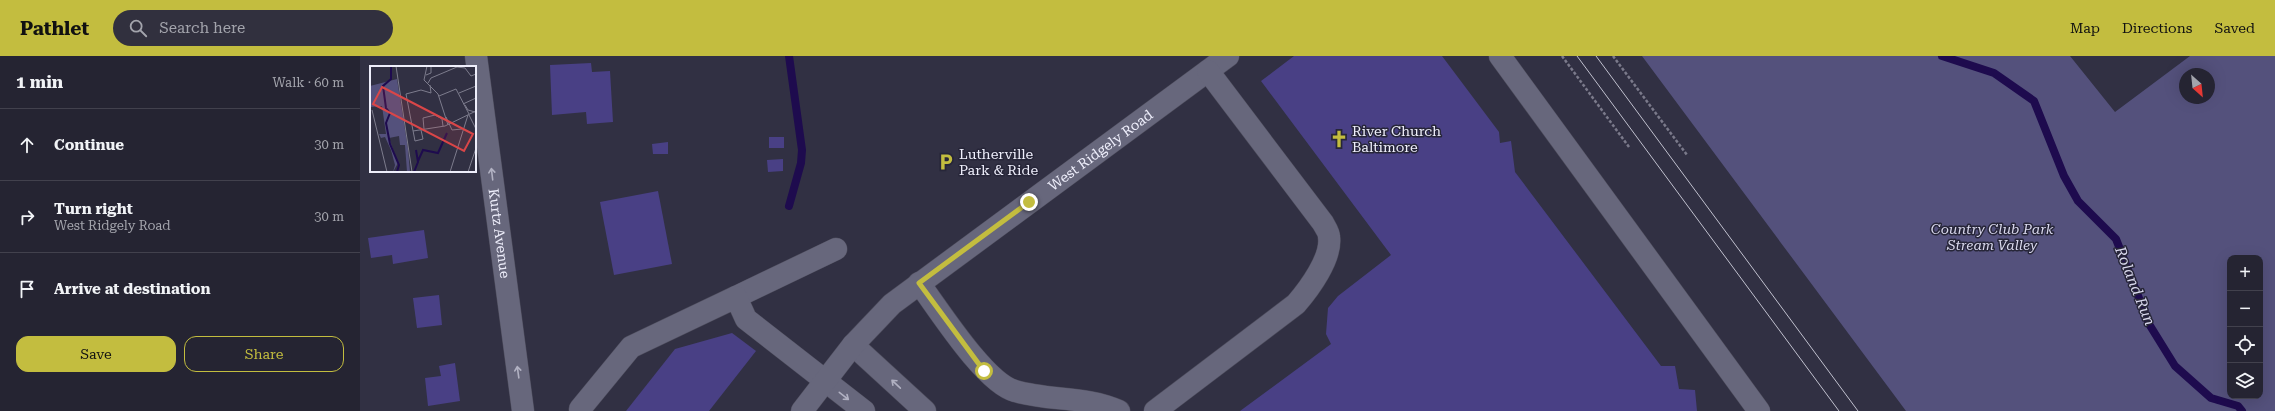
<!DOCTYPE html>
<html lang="en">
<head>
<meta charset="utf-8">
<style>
	body { margin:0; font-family:"Roboto Serif",serif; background:#31303e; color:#f1f3f6 }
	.controls { position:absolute; right:12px; bottom:12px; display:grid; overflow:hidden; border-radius:8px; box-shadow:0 4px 16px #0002 }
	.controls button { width:36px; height:36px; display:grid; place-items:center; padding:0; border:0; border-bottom:1px solid #42414d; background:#252432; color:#f1f3f6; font:20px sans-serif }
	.compass { position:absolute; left:1819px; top:12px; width:36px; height:36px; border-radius:50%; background:#252432; box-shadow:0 4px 16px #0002; rotate:153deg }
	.stop { position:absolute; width:12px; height:12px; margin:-9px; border:3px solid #c3bd3f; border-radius:50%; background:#fff }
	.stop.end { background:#c3bd3f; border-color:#fff; box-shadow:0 1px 4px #0008 }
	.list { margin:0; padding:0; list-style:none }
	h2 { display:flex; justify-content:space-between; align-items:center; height:52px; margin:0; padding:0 16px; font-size:17px }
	h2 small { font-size:13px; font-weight:400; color:#a3a4ac }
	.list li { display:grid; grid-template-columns:26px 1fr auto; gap:12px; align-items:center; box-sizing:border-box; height:72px; padding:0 16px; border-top:1px solid #42414d }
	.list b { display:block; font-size:15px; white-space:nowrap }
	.list p { margin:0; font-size:13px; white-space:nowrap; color:#a3a4ac }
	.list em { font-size:13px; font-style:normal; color:#a3a4ac }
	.actions { display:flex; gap:8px; padding:12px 16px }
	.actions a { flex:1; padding:9px 0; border:1px solid #c3bd3f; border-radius:12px; text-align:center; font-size:14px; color:#c3bd3f }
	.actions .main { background:#c3bd3f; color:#111 }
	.icon { flex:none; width:22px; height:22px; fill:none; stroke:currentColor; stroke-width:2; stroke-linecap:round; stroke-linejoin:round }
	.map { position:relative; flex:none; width:1915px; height:355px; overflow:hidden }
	header { display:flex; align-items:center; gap:24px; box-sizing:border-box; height:56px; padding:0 20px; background:#c3bd3f; color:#111 }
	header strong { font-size:19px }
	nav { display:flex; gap:22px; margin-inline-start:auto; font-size:14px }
	.search { width:280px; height:36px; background:#31303e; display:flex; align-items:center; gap:10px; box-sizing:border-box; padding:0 14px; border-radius:22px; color:#a3a4ac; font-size:15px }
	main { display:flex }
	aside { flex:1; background:#252432 }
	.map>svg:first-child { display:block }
</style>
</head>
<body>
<header>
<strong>Pathlet</strong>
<div class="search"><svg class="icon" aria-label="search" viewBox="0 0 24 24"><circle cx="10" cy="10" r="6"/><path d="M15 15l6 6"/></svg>Search here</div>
<nav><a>Map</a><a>Directions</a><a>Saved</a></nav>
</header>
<main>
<aside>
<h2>1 min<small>Walk · 60 m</small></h2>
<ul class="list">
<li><svg class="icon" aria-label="ahead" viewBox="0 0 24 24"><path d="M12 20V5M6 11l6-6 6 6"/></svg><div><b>Continue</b></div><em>30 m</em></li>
<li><svg class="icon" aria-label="right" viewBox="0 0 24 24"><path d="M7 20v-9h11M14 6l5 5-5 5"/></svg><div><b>Turn right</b><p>West Ridgely Road</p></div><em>30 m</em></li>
<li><svg class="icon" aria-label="arrive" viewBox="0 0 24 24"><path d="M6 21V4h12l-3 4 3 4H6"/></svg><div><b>Arrive at destination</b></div></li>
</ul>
<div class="actions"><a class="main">Save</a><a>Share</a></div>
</aside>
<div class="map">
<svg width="1915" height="355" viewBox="0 0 1915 355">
	<rect width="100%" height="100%" fill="#313043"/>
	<path fill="#54517c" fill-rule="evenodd" d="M 1282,0 L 1710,0 L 1755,56 L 1830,0 L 1915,0 L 1915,355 L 1546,355 ZM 1825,18 L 1849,18 L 1849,42 L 1825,42 ZM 1870,202 L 1900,202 L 1900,340 L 1870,340 Z"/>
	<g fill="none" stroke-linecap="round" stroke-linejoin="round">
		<g stroke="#1e0b4e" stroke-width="8">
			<polyline points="429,0 442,94 441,107 429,150"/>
			<polyline points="1582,0 1634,17 1674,45 1704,120 1718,145 1756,183 1789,268 1815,310 1851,342 1878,350 1882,355"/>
		</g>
	</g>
	<g fill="#494085">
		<polygon points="934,0 1082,0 1139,76 1140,87 1151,85 1155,116 1301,310 1315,310 1319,333 1335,334 1337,355 880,355 971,288 966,278 968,252 978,240 1031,199 901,25"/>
		<polygon points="231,7 232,16 250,15 253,66 227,68 226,56 192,59 190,9"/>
		<rect x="409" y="81" width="15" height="11"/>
		<polygon points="308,86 308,98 293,98 292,88"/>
		<polygon points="423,103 423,115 408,116 407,104"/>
		<polygon points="298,135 312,208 254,219 240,146"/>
		<polygon points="64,174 68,202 33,208 32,199 11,202 8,182"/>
		<polygon points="79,239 82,269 57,272 53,242"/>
		<polygon points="372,277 396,295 349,355 266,355 315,293"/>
		<polygon points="95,307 100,345 68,350 65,322 81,320 79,310"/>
	</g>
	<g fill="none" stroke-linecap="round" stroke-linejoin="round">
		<g stroke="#4c4b5b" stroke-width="23">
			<g id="minor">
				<path id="s1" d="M 116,0 L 163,355"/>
				<polyline points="1140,0 1399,355"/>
				<path d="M 559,227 C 579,254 625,327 655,335 C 689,345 726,340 759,355"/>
				<polyline points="376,241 476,193"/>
				<polyline points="493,289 565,355"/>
				<polyline points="220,353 271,291 376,241 386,263 504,355"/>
				<path id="s2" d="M 442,355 L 493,289 L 532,248 L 868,0"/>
				<path d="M 795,355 L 936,248 C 949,233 972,202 969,181 C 969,176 965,171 963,167 L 848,15"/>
			</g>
		</g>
		<g stroke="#7b7a8b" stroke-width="2.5" stroke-dasharray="3 2" stroke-linecap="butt">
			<polyline points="1202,0 1269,91"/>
			<polyline points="1253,0 1327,99"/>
		</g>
		<use href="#minor" stroke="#67677c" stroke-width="22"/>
		<g stroke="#c0c0ce" stroke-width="1">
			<polyline points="1217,0 1479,355"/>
			<polyline points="1236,0 1498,355"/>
		</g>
	</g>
	<defs><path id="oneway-shaft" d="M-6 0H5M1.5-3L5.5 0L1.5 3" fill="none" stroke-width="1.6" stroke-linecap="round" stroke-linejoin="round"/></defs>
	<g stroke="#b1b1c2">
		<use href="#oneway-shaft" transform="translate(132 118) rotate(-97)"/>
		<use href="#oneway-shaft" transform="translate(158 316) rotate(-98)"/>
		<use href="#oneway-shaft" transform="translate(536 328) rotate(-137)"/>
		<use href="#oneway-shaft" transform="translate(484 340) rotate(38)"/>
	</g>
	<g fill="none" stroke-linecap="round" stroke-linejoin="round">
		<polyline stroke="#c3bd3f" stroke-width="5" points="624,315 559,227 669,146"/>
	</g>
	<defs>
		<g id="church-bare" transform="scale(1.38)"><path d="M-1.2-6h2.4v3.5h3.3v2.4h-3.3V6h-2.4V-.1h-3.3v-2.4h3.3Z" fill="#c3bd3f" stroke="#272639" stroke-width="2.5" paint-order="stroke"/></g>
		<g id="parking-bare" transform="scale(1.38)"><path d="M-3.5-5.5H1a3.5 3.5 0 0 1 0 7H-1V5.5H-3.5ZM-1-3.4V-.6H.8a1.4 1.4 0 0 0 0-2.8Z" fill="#c3bd3f" stroke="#272639" stroke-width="2.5" paint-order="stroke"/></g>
	</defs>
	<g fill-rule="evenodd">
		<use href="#church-bare" x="979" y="83"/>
		<use href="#parking-bare" x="586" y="106"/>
	</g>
	<g text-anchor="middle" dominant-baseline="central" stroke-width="3" stroke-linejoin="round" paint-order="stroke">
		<g font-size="14" fill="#eeeefb" stroke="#272639" text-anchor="start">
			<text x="992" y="75">River Church<tspan x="992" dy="16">Baltimore</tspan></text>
			<text x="599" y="98">Lutherville<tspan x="599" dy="16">Park &amp; Ride</tspan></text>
		</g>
		<g font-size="14" fill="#eeeefb" stroke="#272639">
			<text stroke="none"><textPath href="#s2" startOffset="399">West Ridgely Road</textPath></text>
			<text stroke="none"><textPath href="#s1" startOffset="179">Kurtz Avenue</textPath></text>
		</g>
		<g font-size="14" font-style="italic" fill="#d9d8ed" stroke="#272639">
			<text x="1632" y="173">Country Club Park<tspan x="1632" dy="16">Stream Valley</tspan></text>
		</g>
		<g font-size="15" font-style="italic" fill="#d9d8ed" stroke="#272639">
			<text transform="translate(1775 230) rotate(68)">Roland Run</text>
		</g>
	</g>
	<g transform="translate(10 10)">
		<rect width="106" height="106" fill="#313043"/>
		<path d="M 27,13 L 38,83 L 40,106 L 37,106 L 35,79 L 30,79 L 29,70 L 19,72 L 28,97 L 23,106 L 25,99 L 21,84 L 15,71 L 11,72 L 9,68 L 16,68 L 12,40 L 0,41 L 0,20 Z" fill="#54517c"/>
		<path fill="none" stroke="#1e0b4e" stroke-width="2" d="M 21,0 L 21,13 L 13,20 L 16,42 L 20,47 L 16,57 L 20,78 L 29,99 L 27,106M 48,95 L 53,84 L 68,87 L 77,67M 44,106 L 48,96 L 46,84"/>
		<path fill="none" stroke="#7d7c8d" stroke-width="1" d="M 26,0 L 42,106M 57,0 L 54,14 L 68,28 L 78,59M 56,9 L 61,7 L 61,0M 58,17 L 61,12 L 87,1 L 95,2 L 101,10 L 106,8M 89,27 L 106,20M 69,30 L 86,23 L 99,48M 93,38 L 106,32M 95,39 L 98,44 L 105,46M 2,44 L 17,106M 99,49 L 106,63M 76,51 L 82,64 L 92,63M 54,63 L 53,52 L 65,49 L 72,53 L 73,60M 51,64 L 53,73 L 45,75 L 36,28 L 51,24 L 61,27 L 60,19M 43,65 L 75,60 L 106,45M 80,106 L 98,49M 98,106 L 106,82"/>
		<path fill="#da4648" fill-opacity="0.15" stroke="#da4648" stroke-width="2" d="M 12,21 L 103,68 L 94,85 L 3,38 Z"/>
		<rect width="106" height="106" fill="none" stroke="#eeeefb" stroke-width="2"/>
	</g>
</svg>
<div class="controls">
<button>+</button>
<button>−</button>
<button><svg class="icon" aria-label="locate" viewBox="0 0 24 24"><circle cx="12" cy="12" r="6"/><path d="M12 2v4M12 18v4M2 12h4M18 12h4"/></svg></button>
<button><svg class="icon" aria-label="layers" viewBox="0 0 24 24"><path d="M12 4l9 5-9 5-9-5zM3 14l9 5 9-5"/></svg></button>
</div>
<svg class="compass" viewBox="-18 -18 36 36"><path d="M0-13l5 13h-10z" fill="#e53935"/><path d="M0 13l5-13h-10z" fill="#a3a4ac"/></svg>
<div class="stop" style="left:624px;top:315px"></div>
<div class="stop end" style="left:669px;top:146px"></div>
</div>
</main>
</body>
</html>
